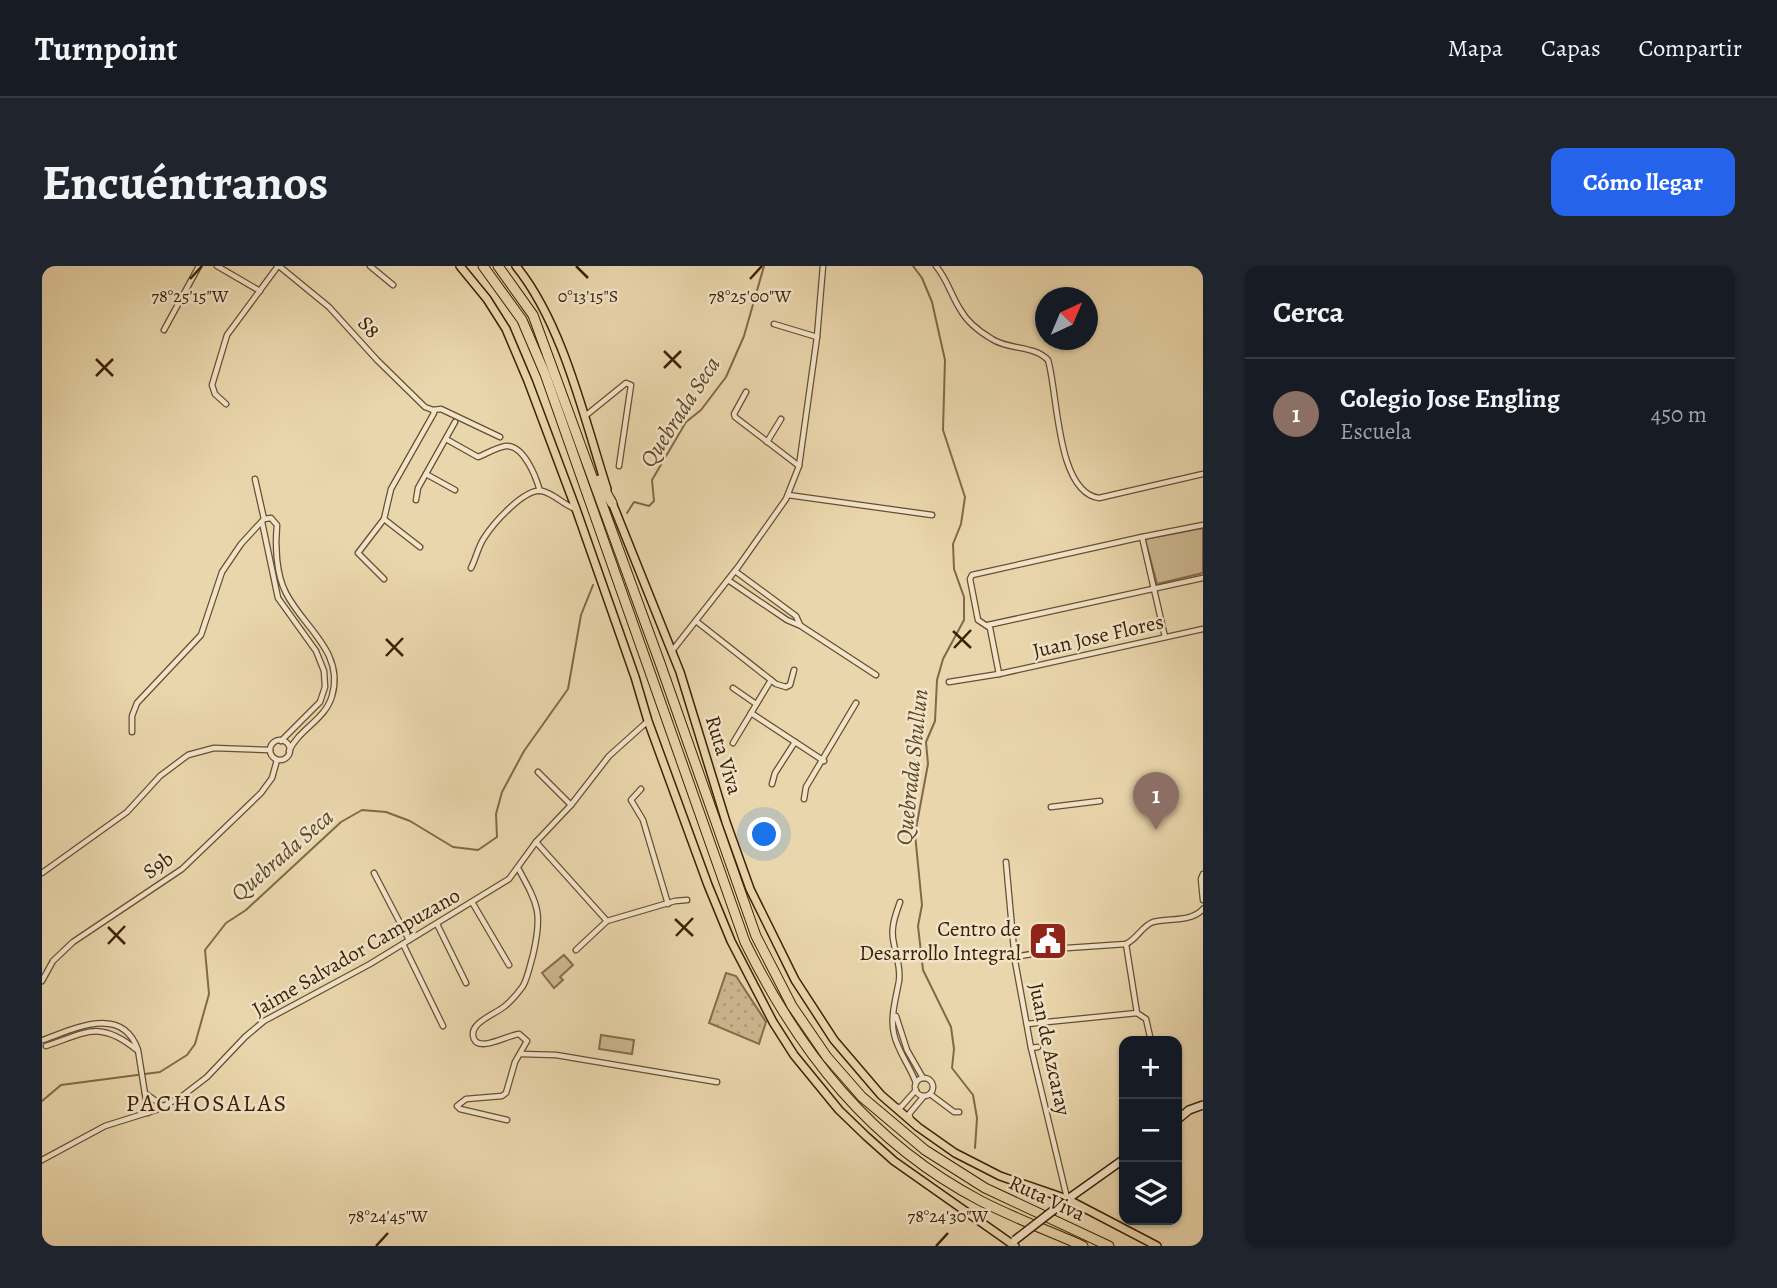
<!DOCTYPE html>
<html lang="es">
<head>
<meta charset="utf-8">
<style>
	body { margin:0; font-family:Alegreya,serif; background:#20242c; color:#f1f3f6 }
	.controls { position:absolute; right:21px; bottom:21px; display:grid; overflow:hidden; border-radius:14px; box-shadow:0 2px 5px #0004 }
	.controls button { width:63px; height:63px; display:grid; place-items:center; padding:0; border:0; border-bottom:2px solid #363941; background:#171b24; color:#f1f3f6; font:35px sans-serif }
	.compass { position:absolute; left:993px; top:21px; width:63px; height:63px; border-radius:50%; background:#171b24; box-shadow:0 2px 5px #0004; rotate:44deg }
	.you { position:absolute; left:723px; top:569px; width:24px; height:24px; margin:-18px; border:5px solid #fff; border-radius:50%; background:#1a73e8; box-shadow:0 0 0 10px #1a73e833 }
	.badge { display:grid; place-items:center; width:46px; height:46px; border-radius:50%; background:#2563eb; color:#fff; font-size:23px; font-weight:700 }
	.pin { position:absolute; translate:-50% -58px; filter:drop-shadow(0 2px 4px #0008) }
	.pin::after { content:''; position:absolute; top:37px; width:24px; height:21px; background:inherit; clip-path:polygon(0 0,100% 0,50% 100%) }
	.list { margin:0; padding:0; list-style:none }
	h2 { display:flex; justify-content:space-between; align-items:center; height:91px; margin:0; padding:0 28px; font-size:30px }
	h2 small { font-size:23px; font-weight:400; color:#9ea1a6 }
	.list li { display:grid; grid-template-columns:46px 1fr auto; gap:21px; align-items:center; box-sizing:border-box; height:112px; padding:0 28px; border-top:2px solid #363941 }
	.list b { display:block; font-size:26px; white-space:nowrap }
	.list p { margin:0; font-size:23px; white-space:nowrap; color:#9ea1a6 }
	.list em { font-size:23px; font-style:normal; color:#9ea1a6 }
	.icon { flex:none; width:38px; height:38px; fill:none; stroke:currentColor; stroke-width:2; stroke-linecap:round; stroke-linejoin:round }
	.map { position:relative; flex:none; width:1161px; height:980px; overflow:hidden; border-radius:14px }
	header { display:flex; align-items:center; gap:42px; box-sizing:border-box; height:98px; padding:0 35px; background:#171b24; border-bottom:2px solid #363941 }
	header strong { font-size:33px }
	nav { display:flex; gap:38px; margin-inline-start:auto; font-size:24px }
	.intro { display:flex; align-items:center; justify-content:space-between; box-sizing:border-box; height:168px; padding:0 42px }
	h1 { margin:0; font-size:49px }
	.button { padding:18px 32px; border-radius:14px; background:#2563eb; color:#fff; font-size:24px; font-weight:700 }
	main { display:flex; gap:42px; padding:0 42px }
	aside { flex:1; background:#171b24; border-radius:14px; box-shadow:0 2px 5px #0004 }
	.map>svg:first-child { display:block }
</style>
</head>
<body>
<header>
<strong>Turnpoint</strong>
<nav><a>Mapa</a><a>Capas</a><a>Compartir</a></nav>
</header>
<div class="intro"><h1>Encuéntranos</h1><a class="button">Cómo llegar</a></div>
<main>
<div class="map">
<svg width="1161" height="980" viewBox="0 0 1161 980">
	<defs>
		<pattern id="grass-dots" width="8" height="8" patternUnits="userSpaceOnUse" patternTransform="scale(1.75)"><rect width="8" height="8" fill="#cdb790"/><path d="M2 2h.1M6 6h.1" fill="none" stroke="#b19d7b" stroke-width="1.8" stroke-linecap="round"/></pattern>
	</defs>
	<rect width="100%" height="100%" fill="#ead6ac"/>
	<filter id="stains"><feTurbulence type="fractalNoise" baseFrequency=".00286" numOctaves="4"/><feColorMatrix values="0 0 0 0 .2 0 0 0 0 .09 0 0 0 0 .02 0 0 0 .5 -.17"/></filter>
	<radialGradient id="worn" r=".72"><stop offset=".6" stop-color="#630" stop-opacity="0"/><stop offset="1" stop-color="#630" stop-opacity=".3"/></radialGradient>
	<polygon fill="url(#grass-dots)" stroke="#856c4b" stroke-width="2" points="684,707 694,710 724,756 717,778 667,757"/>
	<g fill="#cdb790" stroke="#856c4b" stroke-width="2">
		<polygon points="1161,262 1161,307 1115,318 1103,273"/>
		<polygon points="522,689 531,699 518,711 521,714 512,722 500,707"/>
		<polygon points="559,769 592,774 590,788 557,783"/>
	</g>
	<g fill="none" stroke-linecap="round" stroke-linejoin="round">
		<g stroke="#816848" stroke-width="2">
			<polyline points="871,0 880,12 890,36 903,94 901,164 923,231 919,258 911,278 912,303 922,331 922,354 901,393 895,414 893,455 884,476 886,498 873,568 880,639 876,660 881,704 909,761 912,783 910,802 931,829 935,852 933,882"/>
			<polyline points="585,247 592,236 607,240 612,235 610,214 644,156 659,144 684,111 702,70 722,0"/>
			<polyline points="0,835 19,819 118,806 145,789 153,778 167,728 163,684 184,657 204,644 299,556 320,544 344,546 368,555 411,581 436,584 455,571 454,548 460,526 482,485 526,423 539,349 551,319"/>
		</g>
		<g stroke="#684e30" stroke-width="7">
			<g id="street">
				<polyline points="175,0 218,25"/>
				<polyline points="237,0 287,41 335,94 383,141 391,144 399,143 458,171"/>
				<polyline points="328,0 351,19"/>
				<path d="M 894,0 C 905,13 909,29 918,43 C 925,56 938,66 950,73 C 966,84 992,79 1006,94 C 1016,126 1014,226 1057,232 L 1161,208"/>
				<polyline points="732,58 775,71"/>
				<polyline points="122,64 157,0"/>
				<polyline points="704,126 692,148 693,151 757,200"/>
				<polyline points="184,138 173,128 170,119 185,69 236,0"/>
				<polyline points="542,151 584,117 589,119 577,200"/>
				<path d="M 404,173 L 436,191 C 444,188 455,181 464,180 C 482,179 494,211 498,225"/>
				<polyline points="725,176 739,153"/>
				<polyline points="384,208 413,224"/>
				<polyline points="746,229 890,249"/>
				<polyline points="374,234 376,222 413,156"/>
				<path d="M 222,253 L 229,252 L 235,259 C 233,279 234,308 244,327 C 261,361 303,386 290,430 C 283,454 257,463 247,485"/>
				<polyline points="342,253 378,281"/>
				<polyline points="220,256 236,332 274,385 282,405 283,421 278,436 239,475"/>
				<polyline points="1100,271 1123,371"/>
				<path d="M 429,302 C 434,292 436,281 442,272 C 451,258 482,222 500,225 C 513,228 521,239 534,243"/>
				<polyline points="693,305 754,350 758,359"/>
				<polyline points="342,313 316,287 342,253 349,223 392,147 391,144"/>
				<polyline points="686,314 745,354 759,360 834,409"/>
				<polyline points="654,355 734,418 744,421 748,419 752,404"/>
				<polyline points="946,359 1161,312"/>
				<polyline points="630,385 696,301 744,233 757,200 775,71 781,0"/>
				<polyline points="957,408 948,362 936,354 928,313 930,309 1100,271 1161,259"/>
				<polyline points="907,416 957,408 1161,363"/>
				<polyline points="691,422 714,438"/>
				<polyline points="709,447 782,495"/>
				<polyline points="90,466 90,450 95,437 159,369 180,306 199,278 222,253 213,213"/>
				<circle cx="238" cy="484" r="10"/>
				<polyline points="691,477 729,414"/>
				<polyline points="496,506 529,539"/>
				<polyline points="730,518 733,507 753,476"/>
				<polyline points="599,523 589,534 601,554 626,638"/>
				<polyline points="762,533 764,521 814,437"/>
				<polyline points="1009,541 1058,535"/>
				<polyline points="494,576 565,655"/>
				<polyline points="964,596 973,695 989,782 1025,932"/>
				<polyline points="0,607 85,546 118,510 146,489 172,482 228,484"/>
				<polyline points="332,607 367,674"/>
				<polyline points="1161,608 1159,613 1161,634"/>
				<polyline points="430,636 467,699"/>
				<path d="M 858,636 C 853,650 848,663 852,678 C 854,691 859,701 857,715 C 854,732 848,751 852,768 C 856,786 868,800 874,817"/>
				<polyline points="395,658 424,717"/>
				<polyline points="361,678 401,760"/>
				<polyline points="1084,678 1095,747"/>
				<polyline points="534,684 565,655 633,635 645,634"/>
				<path d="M 972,691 L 1025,682 L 1084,678 C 1095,673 1100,660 1111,656 C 1127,652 1150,656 1161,643"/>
				<polyline points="0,715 11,695 31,676 140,603 219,527 230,512 235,494"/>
				<polyline points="854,750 865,784 881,812"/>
				<polyline points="985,758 1095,747 1104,753 1109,775"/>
				<path d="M 1,774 C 32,763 80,738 96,784 L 106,847"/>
				<path d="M 4,780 C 45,766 58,754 95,784"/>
				<polyline points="989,782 996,781"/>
				<polyline points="479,788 514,789 675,816"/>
				<circle cx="882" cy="821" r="9"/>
				<polyline points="103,827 121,840"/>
				<polyline points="888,828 912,846 917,846"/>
				<polyline points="855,841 859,841 874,824"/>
				<path d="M 465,854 L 418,843 L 415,840 L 424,833 L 460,830 L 464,827 L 473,796 L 485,775 L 477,768 C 466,769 438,786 432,773 C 425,757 454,748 463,740 C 469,735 476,727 481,720 C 486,711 488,699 491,689 C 501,646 496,639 476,602"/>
				<polyline points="869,854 867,848 882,830"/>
				<polyline points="0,894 63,860 114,844 139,831 165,811 203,771 222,755 328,698 467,613 494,576 529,539 567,490 606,455"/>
			</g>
		</g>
		<g stroke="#3d2106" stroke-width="10">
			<g id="secondary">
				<polyline points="1135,854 1147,844 1161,839"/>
				<polyline points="1023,935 1082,893"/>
			</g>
		</g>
		<g stroke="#3d2106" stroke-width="10">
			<g id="primary">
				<polyline points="418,0 445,33 464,63 486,115 534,243 593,411 606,455 666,619 689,675 731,756 752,789 797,844 824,870 852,895 973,980"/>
				<path d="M 474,0 C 521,58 542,152 565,223"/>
				<polyline points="569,234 638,406 684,556 708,623 753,714 792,774 839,829 876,861 913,887 958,910 1025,933 1115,980"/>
			</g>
		</g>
		<g stroke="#3d2106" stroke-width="11">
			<g id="highway">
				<path d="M 441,0 L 480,54 L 503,108 L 703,676 C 757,786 828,877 939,935 C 972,952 1007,965 1041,980"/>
				<polyline points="456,0 491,49 618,397 714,670 750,740 785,791 820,831 883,884 943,922 1067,980"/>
				<polyline points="557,214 570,237"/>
			</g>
		</g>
		<use href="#street" stroke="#f1e4c9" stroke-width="4.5"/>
		<use href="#secondary" stroke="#f1e4c9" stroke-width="7"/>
		<use href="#primary" stroke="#ead6ac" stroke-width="7"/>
		<use href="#highway" stroke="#ead6ac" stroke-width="9"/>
		<g stroke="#3d2106" stroke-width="10" stroke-linecap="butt">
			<polyline id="secondary-bridge" points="973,974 1022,936"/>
		</g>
		<use href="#secondary-bridge" stroke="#f1e4c9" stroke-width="7"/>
	</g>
	<path fill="none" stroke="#3d2106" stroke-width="2.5" d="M 534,0 L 546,12M 148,13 L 160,0M 708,13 L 720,0M 622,85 L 639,102M 54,93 L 71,110M 622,102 L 639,85M 54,110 L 71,93M 911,365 L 929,382M 344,373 L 361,390M 912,382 L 929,364M 344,390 L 361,372M 633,653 L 651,670M 66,661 L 83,678M 634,670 L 651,652M 66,678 L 83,660M 334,980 L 346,967M 894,980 L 906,967"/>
	<defs>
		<g id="civic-square" transform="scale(2.0125)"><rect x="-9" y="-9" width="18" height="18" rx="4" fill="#8f2418" stroke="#f1e4c9"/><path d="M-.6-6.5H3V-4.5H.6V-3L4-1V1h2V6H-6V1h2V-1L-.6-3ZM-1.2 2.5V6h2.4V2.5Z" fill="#fff"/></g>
	</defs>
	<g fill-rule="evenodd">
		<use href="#civic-square" x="1006" y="675"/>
	</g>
	<g text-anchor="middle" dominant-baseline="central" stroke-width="5" stroke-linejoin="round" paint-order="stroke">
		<g font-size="21" fill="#3d2106" stroke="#f1e4c9">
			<text transform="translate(327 61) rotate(48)">S8</text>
			<text transform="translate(1056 370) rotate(-13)">Juan Jose Flores</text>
			<text transform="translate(682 489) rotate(73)">Ruta Viva</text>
			<text transform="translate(116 599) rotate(-36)">S9b</text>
			<text transform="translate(314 686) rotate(-30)">Jaime Salvador Campuzano</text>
			<text transform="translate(1008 783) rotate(78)">Juan de Azcaray</text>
			<text transform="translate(1005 932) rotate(25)">Ruta Viva</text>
		</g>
		<g font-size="21" fill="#3d2106" stroke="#f1e4c9" text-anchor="end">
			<text x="979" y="663">Centro de<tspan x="979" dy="24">Desarrollo Integral</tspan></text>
		</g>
		<g font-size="23" font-style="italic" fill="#5f4527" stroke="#f1e4c9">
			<text transform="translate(638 146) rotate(-57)">Quebrada Seca</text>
			<text transform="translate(870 501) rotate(-84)">Quebrada Shullun</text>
			<text transform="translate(240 589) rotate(-41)">Quebrada Seca</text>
		</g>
		<g font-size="24" letter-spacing="2" fill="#3d2106" stroke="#f1e4c9">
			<text x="165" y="837">PACHOSALAS</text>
		</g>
	</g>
	<g font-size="18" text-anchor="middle" fill="#3d2106" stroke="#f1e4c9" stroke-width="5" stroke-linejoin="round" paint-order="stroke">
		<text x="546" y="36">0°13'15"S</text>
		<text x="148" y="36">78°25'15"W</text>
		<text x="708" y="36">78°25'00"W</text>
		<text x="346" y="956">78°24'45"W</text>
		<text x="906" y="956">78°24'30"W</text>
	</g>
	<rect width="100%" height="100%" filter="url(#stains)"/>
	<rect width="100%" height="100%" fill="url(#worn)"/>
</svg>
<div class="controls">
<button>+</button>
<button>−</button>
<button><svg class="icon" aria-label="layers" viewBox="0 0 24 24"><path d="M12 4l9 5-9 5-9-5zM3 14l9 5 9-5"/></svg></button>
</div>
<svg class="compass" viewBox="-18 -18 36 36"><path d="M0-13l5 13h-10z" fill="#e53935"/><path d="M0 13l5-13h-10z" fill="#9ea1a6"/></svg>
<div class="you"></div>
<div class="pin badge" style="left:1114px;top:564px;background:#8d6e63">1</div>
</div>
<aside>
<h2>Cerca<small></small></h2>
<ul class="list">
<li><span class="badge" style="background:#8d6e63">1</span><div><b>Colegio Jose Engling</b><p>Escuela</p></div><em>450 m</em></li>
</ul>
</aside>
</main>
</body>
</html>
